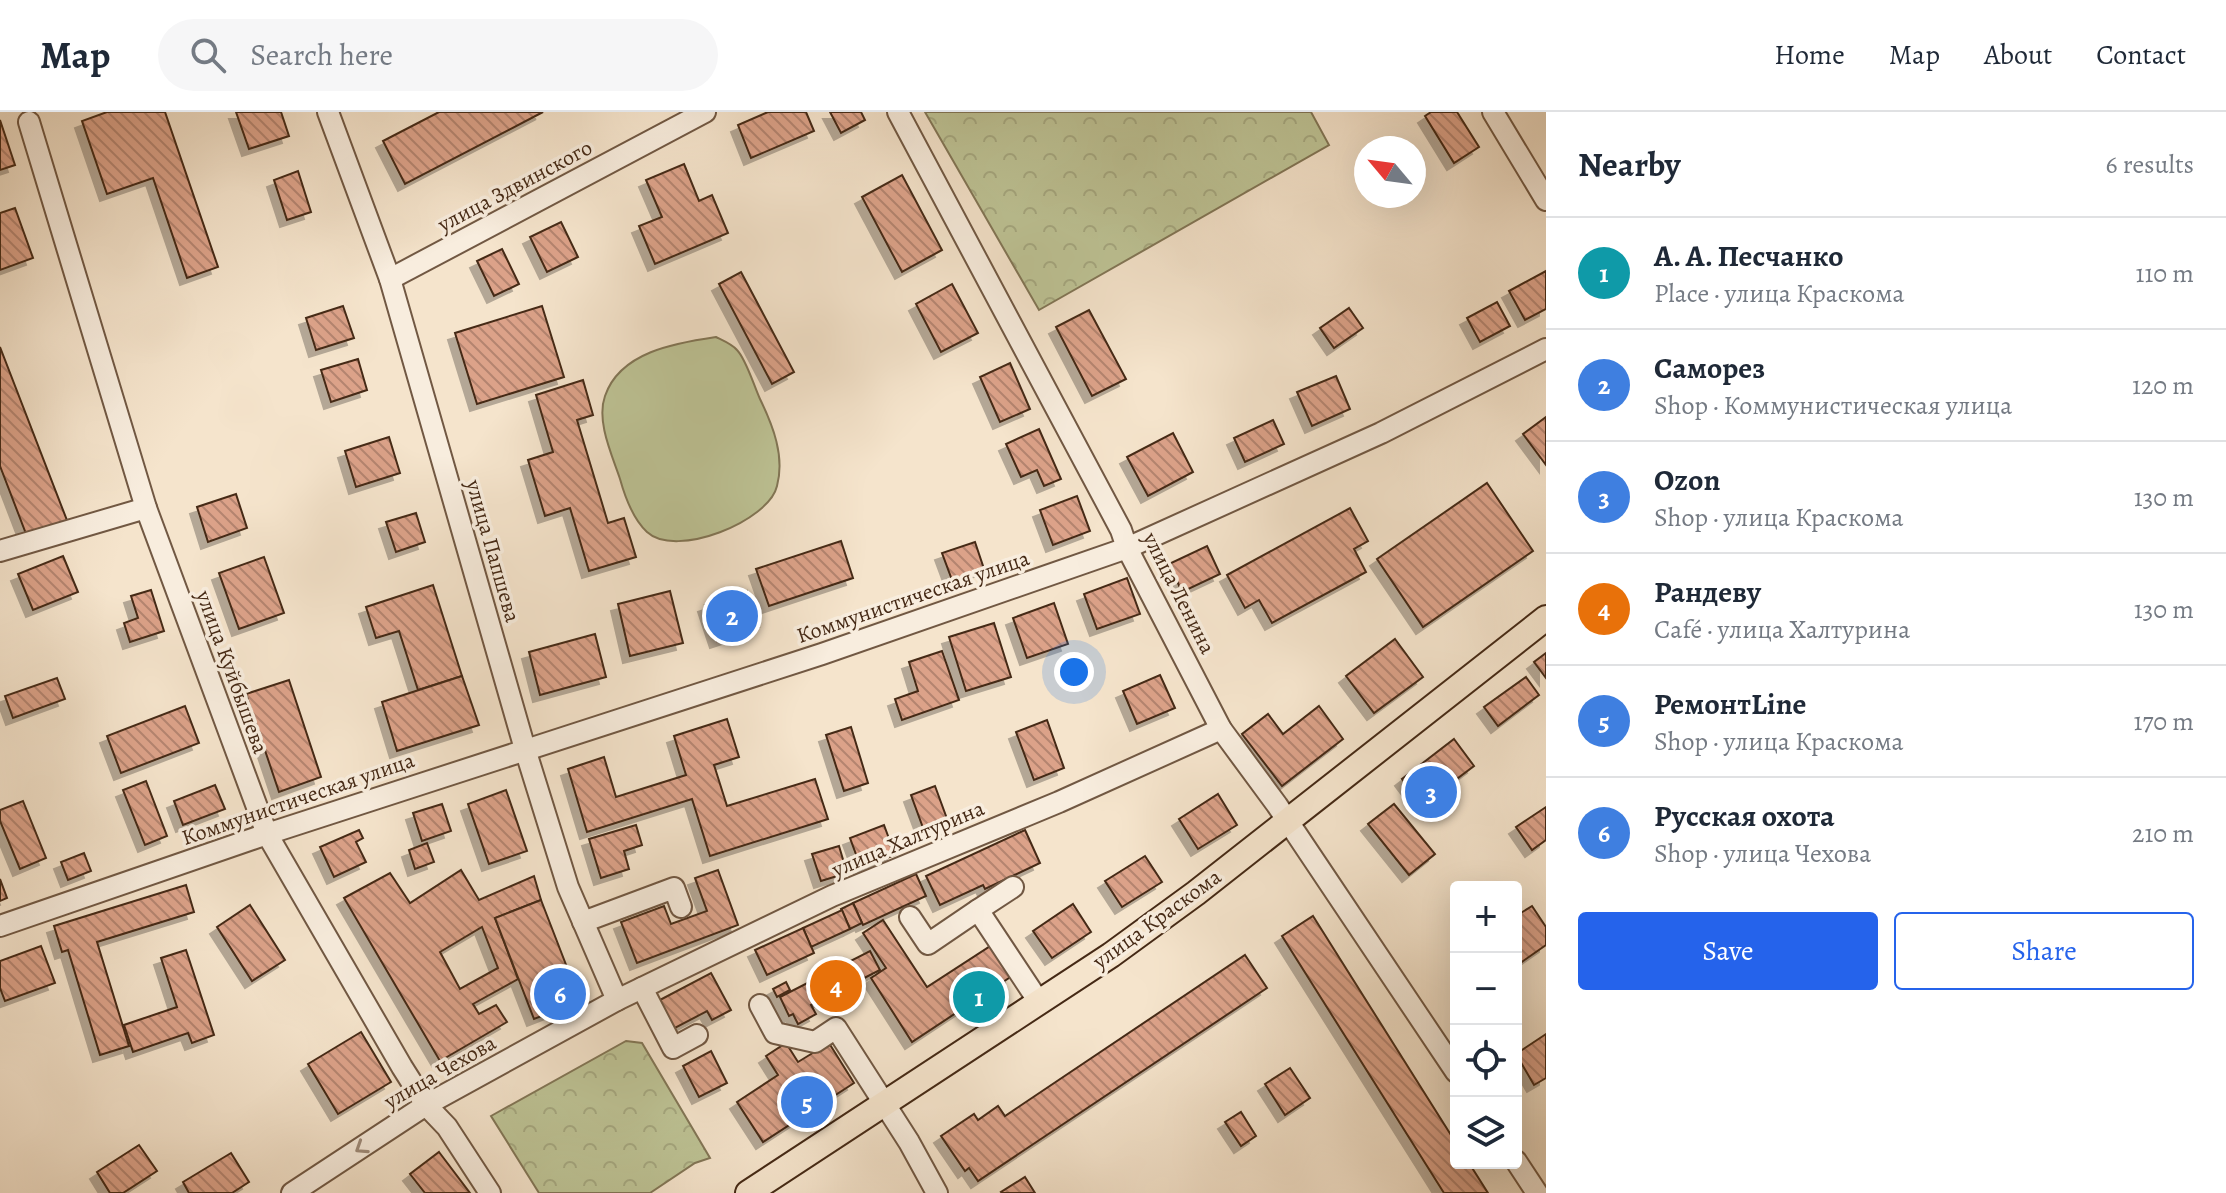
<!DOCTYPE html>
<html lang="en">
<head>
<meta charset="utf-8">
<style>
	body { margin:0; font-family:Alegreya,serif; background:#f6f6f7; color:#1f2937 }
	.controls { position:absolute; right:24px; bottom:24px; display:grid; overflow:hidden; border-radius:8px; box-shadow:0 8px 32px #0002 }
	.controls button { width:72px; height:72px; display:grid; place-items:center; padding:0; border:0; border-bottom:2px solid #e0e1e3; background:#fff; color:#1f2937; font:40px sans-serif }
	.compass { position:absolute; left:1354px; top:24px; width:72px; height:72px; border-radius:50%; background:#fff; box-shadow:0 8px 32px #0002; rotate:299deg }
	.you { position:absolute; left:1074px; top:560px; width:28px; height:28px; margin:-20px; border:6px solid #fff; border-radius:50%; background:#1a73e8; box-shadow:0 0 0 12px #1a73e833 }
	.badge { display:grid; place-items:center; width:52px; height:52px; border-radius:50%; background:#2563eb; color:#fff; font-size:26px; font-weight:700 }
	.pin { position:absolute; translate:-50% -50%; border:4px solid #fff; box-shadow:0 2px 8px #0006 }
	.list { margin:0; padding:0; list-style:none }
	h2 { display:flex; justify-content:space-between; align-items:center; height:104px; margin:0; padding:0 32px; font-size:34px }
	h2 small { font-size:26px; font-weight:400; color:#747a83 }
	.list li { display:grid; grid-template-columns:52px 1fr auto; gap:24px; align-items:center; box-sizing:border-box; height:112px; padding:0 32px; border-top:2px solid #e0e1e3 }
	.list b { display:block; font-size:30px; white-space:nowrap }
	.list p { margin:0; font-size:26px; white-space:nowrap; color:#747a83 }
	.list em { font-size:26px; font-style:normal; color:#747a83 }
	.actions { display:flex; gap:16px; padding:24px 32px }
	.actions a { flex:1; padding:18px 0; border:2px solid #2563eb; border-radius:8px; text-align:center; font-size:28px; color:#2563eb }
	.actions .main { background:#2563eb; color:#fff }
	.icon { flex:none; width:44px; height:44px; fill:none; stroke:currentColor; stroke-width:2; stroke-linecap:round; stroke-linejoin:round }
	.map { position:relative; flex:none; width:1546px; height:1081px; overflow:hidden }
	header { display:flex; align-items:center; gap:48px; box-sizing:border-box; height:112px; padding:0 40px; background:#fff; border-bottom:2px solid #e0e1e3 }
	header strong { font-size:38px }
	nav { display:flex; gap:44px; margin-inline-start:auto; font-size:28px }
	.search { width:560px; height:72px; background:#f6f6f7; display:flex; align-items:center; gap:20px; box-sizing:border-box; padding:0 28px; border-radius:44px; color:#747a83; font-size:30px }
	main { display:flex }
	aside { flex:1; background:#fff }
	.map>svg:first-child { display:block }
</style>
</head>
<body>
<header>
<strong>Map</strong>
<div class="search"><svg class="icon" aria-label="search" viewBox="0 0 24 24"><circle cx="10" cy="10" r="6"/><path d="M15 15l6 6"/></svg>Search here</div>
<nav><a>Home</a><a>Map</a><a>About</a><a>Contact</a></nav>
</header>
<main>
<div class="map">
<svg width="1546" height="1081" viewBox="0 0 1546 1081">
	<defs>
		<pattern id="forest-crowns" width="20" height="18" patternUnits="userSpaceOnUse" patternTransform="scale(2)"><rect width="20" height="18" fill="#bec496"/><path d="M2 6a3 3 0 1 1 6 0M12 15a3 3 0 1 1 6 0" fill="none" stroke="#a5a880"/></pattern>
		<pattern id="building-back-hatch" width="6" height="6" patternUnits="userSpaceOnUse" patternTransform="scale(2)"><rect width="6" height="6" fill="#dca289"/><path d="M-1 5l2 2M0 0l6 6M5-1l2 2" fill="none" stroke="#b4846f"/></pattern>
		<filter id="shadow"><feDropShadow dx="-7" dy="7" stdDeviation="0" flood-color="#0004"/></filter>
	</defs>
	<rect width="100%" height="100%" fill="#f5e4cc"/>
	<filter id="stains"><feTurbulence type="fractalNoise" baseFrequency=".0025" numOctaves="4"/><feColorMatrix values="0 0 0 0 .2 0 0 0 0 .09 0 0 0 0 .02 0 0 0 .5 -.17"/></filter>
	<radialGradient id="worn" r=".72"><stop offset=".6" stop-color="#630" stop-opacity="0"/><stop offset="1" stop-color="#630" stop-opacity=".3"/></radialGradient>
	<g fill="url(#forest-crowns)" stroke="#827656" stroke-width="2">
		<polygon points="925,0 1311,0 1329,33 1039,198"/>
		<polygon points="626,929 642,931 710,1046 695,1051 650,1081 539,1081 491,1004"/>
	</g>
	<path fill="#bec496" stroke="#827656" stroke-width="2" d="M 716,225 C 722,228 732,232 737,238 C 746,247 754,274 760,287 C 773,314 785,344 777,374 C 769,409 676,447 647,420 C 633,407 625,385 620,367 C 612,343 596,309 605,284 C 620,240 675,231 716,225 Z"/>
	<g fill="url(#building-back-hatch)" stroke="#452915" stroke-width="2" fill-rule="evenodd" filter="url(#shadow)">
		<polygon points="107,0 165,0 218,155 187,166 153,66 107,82 82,9"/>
		<polygon points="236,0 281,0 289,24 249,37"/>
		<polygon points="439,0 543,0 405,72 383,29"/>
		<polygon points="768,0 806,0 814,19 751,46 738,13"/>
		<polygon points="830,0 861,0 865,8 841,21"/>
		<polygon points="1431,0 1457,0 1479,35 1454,51 1425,4"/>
		<polygon points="0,8 15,53 0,58"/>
		<polygon points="684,52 699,89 712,83 728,121 655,152 639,114 662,105 646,68"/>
		<polygon points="298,59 311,100 287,108 274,68"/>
		<polygon points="902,63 942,138 902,160 862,85"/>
		<polygon points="15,96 33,146 0,158 0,101"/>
		<polygon points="561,110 578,145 547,160 530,125"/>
		<polygon points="502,137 519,172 494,184 477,149"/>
		<polygon points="1546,159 1546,197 1525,208 1509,179"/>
		<polygon points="741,160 794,260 772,272 719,172"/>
		<polygon points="952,172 978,221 941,240 916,192"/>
		<polygon points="1497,190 1510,214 1480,230 1467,206"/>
		<polygon points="343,194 354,226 316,238 306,206"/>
		<polygon points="542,194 564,265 477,292 455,221"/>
		<polygon points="1349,196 1363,216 1334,236 1320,216"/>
		<polygon points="1089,198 1126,267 1092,284 1056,215"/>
		<polygon points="0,235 68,411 28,427 0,354"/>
		<polygon points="358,247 367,278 331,290 321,258"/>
		<polygon points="1010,251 1030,297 1000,310 980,265"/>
		<polygon points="1336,264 1350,297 1312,314 1297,280"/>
		<polygon points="583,268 593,303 577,308 608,411 624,406 636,445 589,459 570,396 545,404 528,348 553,340 536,283"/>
		<polygon points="1546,305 1546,353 1523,322"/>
		<polygon points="1273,308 1284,332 1245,350 1234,326"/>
		<polygon points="1039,317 1061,367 1044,374 1037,358 1021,365 1006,332"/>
		<polygon points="1173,321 1193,360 1148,384 1127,345"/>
		<polygon points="389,325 400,361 356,375 345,339"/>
		<polygon points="1487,371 1533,439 1423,515 1377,447"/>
		<polygon points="236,382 247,416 208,430 197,395"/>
		<polygon points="1077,384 1090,419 1053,433 1040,398"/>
		<polygon points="1350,396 1368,429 1354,437 1366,460 1272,511 1259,488 1245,496 1227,463"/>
		<polygon points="416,401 425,430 396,440 386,410"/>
		<polygon points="841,429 853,466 769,494 756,457"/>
		<polygon points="975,430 984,457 952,468 942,441"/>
		<polygon points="1207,434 1220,462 1182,480 1169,452"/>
		<polygon points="63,444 78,480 33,498 18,462"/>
		<polygon points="264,445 284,501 239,517 219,461"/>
		<polygon points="1127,466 1140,502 1097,517 1084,482"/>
		<polygon points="433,473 462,564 418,578 399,519 376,526 366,495"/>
		<polygon points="151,478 164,519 130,530 124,511 138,506 131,484"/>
		<polygon points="670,479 683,531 630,544 618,492"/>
		<polygon points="747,479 759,515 717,529 705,493"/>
		<polygon points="1054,491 1068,532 1027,546 1013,506"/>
		<polygon points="994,511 1011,565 966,579 949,525"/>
		<polygon points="595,522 606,565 540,583 529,540"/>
		<polygon points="1395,527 1423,565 1374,601 1346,564"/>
		<polygon points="942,539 959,588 902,608 895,587 918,579 909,550"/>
		<polygon points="1546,541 1546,566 1534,550"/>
		<polygon points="1160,563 1175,596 1137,612 1123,579"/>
		<polygon points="462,564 479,613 397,639 382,590"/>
		<polygon points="1526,565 1539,583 1498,614 1484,595"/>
		<polygon points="57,566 65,587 13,606 5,584"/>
		<polygon points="289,568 321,665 279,680 246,582"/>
		<polygon points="185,594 199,631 121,661 107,624"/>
		<polygon points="1319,594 1343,627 1282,674 1242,622 1268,602 1283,622"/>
		<polygon points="727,607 739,645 714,653 727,694 815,667 828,707 710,744 692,687 587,720 568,657 604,645 616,685 686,663 674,624"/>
		<polygon points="1047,608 1064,656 1034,668 1016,620"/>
		<polygon points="851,615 868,671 844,679 826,623"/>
		<polygon points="1454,627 1474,654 1422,693 1402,667"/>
		<polygon points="146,669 167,724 145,733 123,678"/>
		<polygon points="215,673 225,697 183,713 174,689"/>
		<polygon points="935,674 950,715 926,724 911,683"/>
		<polygon points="506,678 527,739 489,752 468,692"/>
		<polygon points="1218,682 1237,713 1198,737 1179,707"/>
		<polygon points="23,689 46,746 20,757 0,709 0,698"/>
		<polygon points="442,692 451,719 422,729 413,701"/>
		<polygon points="1394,692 1435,742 1409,763 1368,712"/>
		<polygon points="1546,695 1546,728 1532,738 1516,715"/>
		<polygon points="636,713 642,733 624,739 629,757 601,766 589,727"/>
		<polygon points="884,713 895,743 861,756 850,726"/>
		<polygon points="359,718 363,726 356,730 366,750 334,765 320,735"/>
		<polygon points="1025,718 1040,751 985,777 983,773 940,793 926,764"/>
		<polygon points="427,731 434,750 415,757 409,738"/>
		<polygon points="839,734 847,761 821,769 812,742"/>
		<polygon points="84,741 91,759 68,768 61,750"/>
		<polygon points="1145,744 1162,770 1122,795 1105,769"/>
		<path d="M 461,758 L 479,788 L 534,764 L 541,788 L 495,806 L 518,867 L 473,892 L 479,902 L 496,893 L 507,910 L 440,949 L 344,786 L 390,761 L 410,791 ZM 482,815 L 498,856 L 460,877 L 440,840 Z"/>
		<polygon points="718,758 738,813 637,851 621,810 664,794 671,812 707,799 695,766"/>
		<polygon points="916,762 926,784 863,813 853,791"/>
		<polygon points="0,767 7,786 0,789"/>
		<polygon points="186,773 194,800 97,830 129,934 100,943 68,838 62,840 54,814"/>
		<polygon points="541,788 580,889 534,907 495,806"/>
		<polygon points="853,791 862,811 850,817 841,797"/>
		<polygon points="1073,792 1091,820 1052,846 1033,819"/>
		<polygon points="250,793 285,848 252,869 217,815"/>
		<polygon points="1532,794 1546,815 1546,833 1516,854 1516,804"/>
		<polygon points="842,798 850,817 811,835 803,816"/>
		<polygon points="1313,804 1456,1031 1456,1051 1469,1051 1488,1081 1444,1081 1282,824"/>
		<polygon points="883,808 927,875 992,833 1012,864 912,930 871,866 886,856 863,821"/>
		<polygon points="803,816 814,841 767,863 755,838"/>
		<polygon points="41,834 55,871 5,889 0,876 0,849"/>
		<polygon points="186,838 214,923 192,931 188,921 133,940 124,913 177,895 161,846"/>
		<polygon points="870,839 880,858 811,893 816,902 798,912 793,902 789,904 780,885"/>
		<polygon points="1245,843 1267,876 978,1069 969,1056 965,1059 941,1024 974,1002 978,1008 998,994 1005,1004"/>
		<polygon points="711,861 731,898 712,908 707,899 673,917 658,889"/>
		<polygon points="786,870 790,878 777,885 773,877"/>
		<polygon points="361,920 391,970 338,1002 308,952"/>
		<polygon points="1546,922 1546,966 1534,973 1516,942"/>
		<polygon points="786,931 798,950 829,931 854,971 763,1030 737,990 778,963 766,944"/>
		<polygon points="711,939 727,971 699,985 683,954"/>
		<polygon points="1290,956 1310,986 1285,1003 1265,972"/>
		<polygon points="1241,1000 1256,1024 1241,1034 1225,1010"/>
		<polygon points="139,1033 157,1059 123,1081 110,1081 97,1060"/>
		<polygon points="439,1040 470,1081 425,1081 410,1062"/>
		<polygon points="231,1041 249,1070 232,1081 189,1081 183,1070"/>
		<polygon points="1025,1065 1035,1081 1002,1081 1001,1080"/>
	</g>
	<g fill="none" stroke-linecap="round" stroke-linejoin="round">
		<g stroke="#715843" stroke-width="24">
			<g id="minor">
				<polyline points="328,0 390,167 525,637 568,775 617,888"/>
				<polyline points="898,0 1121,418 1127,436 1221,617 1277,693 1456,960"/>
				<polyline points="1493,0 1546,88"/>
				<polyline points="29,10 146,396 267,722 402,955 426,993 447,1015 490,1081"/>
				<polyline points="390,167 705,0"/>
				<polyline points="0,439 146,396"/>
				<polyline points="978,798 1013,775"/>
				<polyline points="910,805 928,832 978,798 1039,890"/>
				<polyline points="583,810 674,776 681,795"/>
				<polyline points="0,814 267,722 822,542 1127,436 1381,321 1546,237"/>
				<polyline points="642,876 673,936 697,923"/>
				<polyline points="760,893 775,921 815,930 836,916 909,1030 937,1081"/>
				<polyline points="1516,1049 1537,1081"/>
				<polyline points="292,1081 426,993 617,888 832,784 1059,690 1221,617"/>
			</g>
		</g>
		<g stroke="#452915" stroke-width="28">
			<polyline id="major" points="748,1081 1111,843 1196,781 1546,506"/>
		</g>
		<use href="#minor" stroke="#f8edde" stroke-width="20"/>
		<use href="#major" stroke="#f5e4cc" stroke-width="24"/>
	</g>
	<defs><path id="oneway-chevron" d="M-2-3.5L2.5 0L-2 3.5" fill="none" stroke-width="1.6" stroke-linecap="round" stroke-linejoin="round" transform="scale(2)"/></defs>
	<use stroke="#9e8b7a" href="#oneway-chevron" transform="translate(361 1036) rotate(147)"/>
	<g text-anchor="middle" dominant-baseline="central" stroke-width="7" stroke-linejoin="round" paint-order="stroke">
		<g font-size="22" fill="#452915" stroke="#f8edde">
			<text transform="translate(515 74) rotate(-28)">улица Здвинского</text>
			<text transform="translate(493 439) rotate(74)">улица Папшева</text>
			<text transform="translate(1179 481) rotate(63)">улица Ленина</text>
			<text transform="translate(913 485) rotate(-19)">Коммунистическая улица</text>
			<text transform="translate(232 560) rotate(70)">улица Куйбышева</text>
			<text transform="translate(298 687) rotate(-19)">Коммунистическая улица</text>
			<text transform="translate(908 727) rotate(-23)">улица Халтурина</text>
			<text transform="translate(1157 807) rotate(-36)">улица Краскома</text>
			<text transform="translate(440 960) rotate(-30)">улица Чехова</text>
		</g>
	</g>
	<rect width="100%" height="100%" filter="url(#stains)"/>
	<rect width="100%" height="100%" fill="url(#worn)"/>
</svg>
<div class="controls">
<button>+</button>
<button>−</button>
<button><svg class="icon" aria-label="locate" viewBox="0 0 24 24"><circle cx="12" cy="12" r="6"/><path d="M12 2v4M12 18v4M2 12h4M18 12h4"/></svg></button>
<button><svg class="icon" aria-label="layers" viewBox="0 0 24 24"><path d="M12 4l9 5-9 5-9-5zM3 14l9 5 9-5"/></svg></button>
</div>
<svg class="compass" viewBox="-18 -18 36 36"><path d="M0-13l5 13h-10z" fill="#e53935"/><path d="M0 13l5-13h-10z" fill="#747a83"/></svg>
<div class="you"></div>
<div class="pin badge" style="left:979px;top:885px;background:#0f9aa8">1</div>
<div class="pin badge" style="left:732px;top:504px;background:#3f7fe0">2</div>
<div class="pin badge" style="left:1431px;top:680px;background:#3f7fe0">3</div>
<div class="pin badge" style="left:836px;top:874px;background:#e8710a">4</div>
<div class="pin badge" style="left:807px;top:990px;background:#3f7fe0">5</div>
<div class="pin badge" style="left:560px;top:882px;background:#3f7fe0">6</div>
</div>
<aside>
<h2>Nearby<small>6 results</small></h2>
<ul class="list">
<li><span class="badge" style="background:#0f9aa8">1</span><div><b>А. А. Песчанко</b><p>Place · улица Краскома</p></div><em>110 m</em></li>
<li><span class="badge" style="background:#3f7fe0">2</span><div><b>Саморез</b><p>Shop · Коммунистическая улица</p></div><em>120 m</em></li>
<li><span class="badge" style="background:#3f7fe0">3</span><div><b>Ozon</b><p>Shop · улица Краскома</p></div><em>130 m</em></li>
<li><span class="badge" style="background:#e8710a">4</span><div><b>Рандеву</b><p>Café · улица Халтурина</p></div><em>130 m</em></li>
<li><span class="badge" style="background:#3f7fe0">5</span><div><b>РемонтLine</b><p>Shop · улица Краскома</p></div><em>170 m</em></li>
<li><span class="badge" style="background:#3f7fe0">6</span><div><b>Русская охота</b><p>Shop · улица Чехова</p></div><em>210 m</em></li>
</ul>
<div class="actions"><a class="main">Save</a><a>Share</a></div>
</aside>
</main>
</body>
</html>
